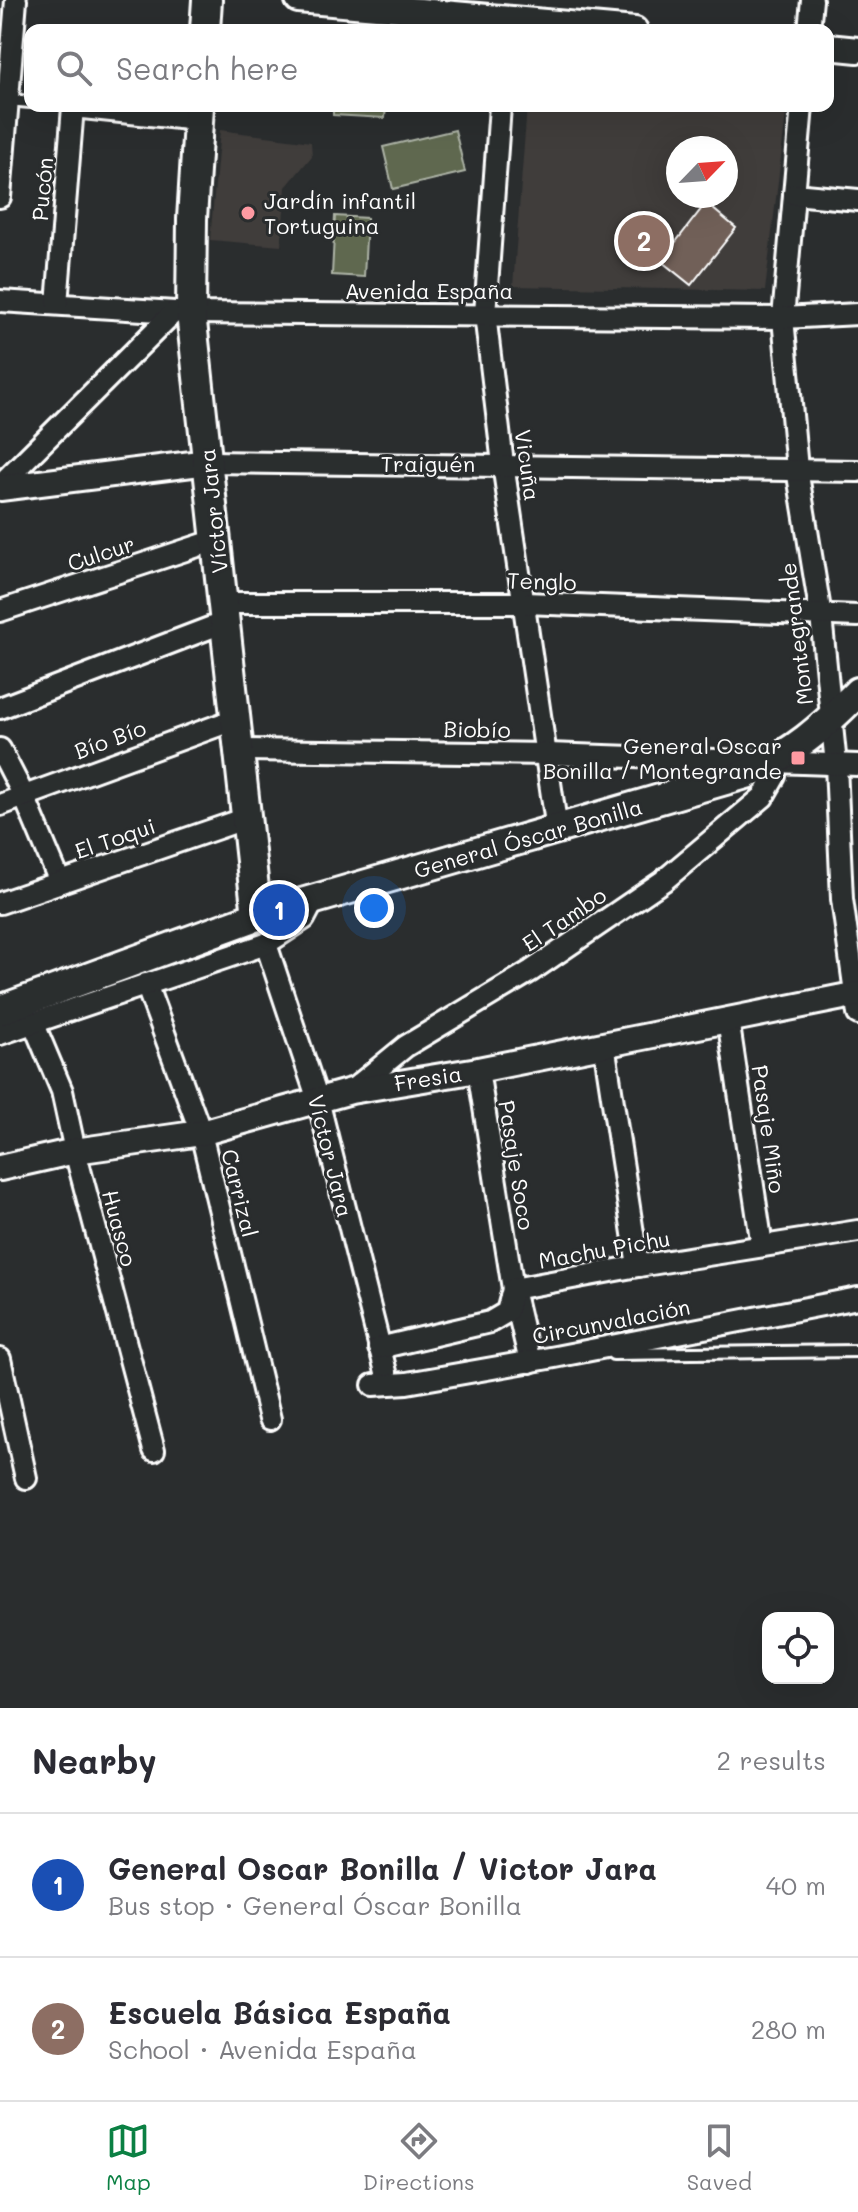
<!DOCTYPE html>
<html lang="en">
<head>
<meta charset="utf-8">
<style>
	body { margin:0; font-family:Mali,sans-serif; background:#f7f7f7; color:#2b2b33 }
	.controls { position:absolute; right:24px; bottom:24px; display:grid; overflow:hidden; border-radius:16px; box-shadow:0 8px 32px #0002 }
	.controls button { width:72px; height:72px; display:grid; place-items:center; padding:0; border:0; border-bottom:2px solid #e1e1e2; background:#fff; color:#2b2b33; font:40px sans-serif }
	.compass { position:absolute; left:666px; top:136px; width:72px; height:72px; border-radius:50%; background:#fff; box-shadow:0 8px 32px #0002; rotate:65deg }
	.you { position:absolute; left:374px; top:908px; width:28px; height:28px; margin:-20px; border:6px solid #fff; border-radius:50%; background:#1a73e8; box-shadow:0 0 0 12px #1a73e833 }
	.badge { display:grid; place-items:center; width:52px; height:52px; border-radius:50%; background:#0b8043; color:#fff; font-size:26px; font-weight:700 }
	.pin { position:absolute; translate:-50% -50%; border:4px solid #fff; box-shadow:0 2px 8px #0006 }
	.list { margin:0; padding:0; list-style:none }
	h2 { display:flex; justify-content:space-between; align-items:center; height:104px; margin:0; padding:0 32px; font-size:34px }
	h2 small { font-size:26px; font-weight:400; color:#7c7c81 }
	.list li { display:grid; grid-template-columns:52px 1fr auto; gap:24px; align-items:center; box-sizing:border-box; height:144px; padding:0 32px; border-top:2px solid #e1e1e2 }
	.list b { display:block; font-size:30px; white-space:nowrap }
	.list p { margin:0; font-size:26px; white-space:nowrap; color:#7c7c81 }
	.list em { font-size:26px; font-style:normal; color:#7c7c81 }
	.icon { flex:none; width:44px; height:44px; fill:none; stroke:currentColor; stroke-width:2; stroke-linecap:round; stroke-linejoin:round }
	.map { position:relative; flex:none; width:858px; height:1708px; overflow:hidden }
	.search { position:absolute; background:#fff; box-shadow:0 8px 32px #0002; left:24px; right:24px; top:24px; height:88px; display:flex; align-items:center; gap:20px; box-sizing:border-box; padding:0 28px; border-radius:16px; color:#7c7c81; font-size:30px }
	.sheet { height:392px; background:#fff }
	nav { display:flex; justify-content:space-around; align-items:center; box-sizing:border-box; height:112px; border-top:2px solid #e1e1e2; background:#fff; font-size:22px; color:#7c7c81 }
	nav a { display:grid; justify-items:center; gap:4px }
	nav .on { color:#0b8043 }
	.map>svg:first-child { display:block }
</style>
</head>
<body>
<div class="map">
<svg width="858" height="1708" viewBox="0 0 858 1708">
	<rect width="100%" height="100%" fill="#2a2d2e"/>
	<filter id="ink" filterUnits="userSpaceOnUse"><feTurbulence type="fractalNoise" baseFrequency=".0125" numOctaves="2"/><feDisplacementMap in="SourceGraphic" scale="16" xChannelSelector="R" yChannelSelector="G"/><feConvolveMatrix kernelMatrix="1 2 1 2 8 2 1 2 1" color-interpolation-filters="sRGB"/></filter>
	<g filter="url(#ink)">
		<g fill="#3f3c3b" fill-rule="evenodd">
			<path d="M 527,106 L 787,106 L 765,291 L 513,286 ZM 678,148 L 726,148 L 726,196 L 678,196 Z"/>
			<polygon points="220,130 311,142 312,156 286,187 281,246 210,240"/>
		</g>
		<g fill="#5e684f" stroke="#aeb4a7" stroke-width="2">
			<polygon points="333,106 386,106 385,118 333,115"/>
			<polygon points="455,130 465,172 393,189 383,147"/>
			<polygon points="335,216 367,218 364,277 332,275"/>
		</g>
		<polygon fill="#716058" stroke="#fff" stroke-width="2" points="706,203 736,228 691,285 661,261"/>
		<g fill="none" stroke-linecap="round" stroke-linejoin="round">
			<g stroke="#fff" stroke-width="16">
				<g id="service">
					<polyline points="8,100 30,102"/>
					<polyline points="613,1354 858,1351"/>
				</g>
			</g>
			<g stroke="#fff" stroke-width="26">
				<g id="minor">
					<polyline points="809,30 812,0"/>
					<polyline points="500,106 485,314 503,464 557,830"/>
					<polyline points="802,106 783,318 797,469 821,616 836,765 842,899 858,1014"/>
					<polyline points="794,194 858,200"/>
					<polyline points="0,197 16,0"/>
					<polyline points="0,301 191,313 783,318 858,314"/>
					<polyline points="57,304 73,107 198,120"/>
					<polyline points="208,462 858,471"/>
					<polyline points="0,485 174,312"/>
					<polyline points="223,603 525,603 858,616"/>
					<polyline points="0,611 216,540"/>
					<polyline points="0,708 225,622"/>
					<polyline points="0,749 24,796 60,882"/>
					<polyline points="239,750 548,754 858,765"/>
					<polyline points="0,805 236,719"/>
					<polyline points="0,903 247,818"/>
					<polyline points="266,944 318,1100 386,1372"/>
					<polyline points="146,984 201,1133 270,1419"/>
					<polyline points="728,1019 762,1246"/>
					<polyline points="33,1022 62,1091 75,1151 154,1450"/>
					<polyline points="0,1034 266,944 304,919 314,900"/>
					<polyline points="604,1044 638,1266"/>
					<polyline points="478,1070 513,1289 530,1362"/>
					<polyline points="351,1091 406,1046 531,971 663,881 763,797 775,776 777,761"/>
					<polyline points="379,1348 490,1322 507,1312 513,1289 638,1266 858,1231"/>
					<polyline points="0,1359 26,1478"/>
					<polyline points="373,1385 407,1383 555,1357 858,1298"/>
				</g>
			</g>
			<g stroke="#fff" stroke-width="30">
				<g id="tertiary">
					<polyline points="298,0 635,30"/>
					<polyline points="828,47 858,50"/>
					<polyline points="0,488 208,462"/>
					<polyline points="0,1168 75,1151 201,1133 351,1091 478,1070 858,994"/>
				</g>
			</g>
			<g stroke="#fff" stroke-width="34">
				<g id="secondary">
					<polyline points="205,30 207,0"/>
					<polyline points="199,106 192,219 191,313 257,916"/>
					<path d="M 0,1010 L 257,916 L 746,774 C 793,754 822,728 858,692"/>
				</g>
			</g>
			<use href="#service" stroke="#2a2d2e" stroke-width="10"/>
			<use href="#minor" stroke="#2a2d2e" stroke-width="20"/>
			<use href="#tertiary" stroke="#2a2d2e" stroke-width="24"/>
			<use href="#secondary" stroke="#2a2d2e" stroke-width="28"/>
		</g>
	</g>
	<g fill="#ff9aa2" stroke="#2a2d2e" stroke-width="3">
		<circle cx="248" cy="213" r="8"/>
		<rect x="790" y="750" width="16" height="16" rx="4"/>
	</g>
	<g text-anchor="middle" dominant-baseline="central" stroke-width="6" stroke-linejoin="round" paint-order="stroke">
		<g font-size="22" fill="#fff" stroke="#2a2d2e">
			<text transform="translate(42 189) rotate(-85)">Pucón</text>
			<text x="429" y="290">Avenida España</text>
			<text x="428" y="463">Traiguén</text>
			<text transform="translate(528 465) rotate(82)">Vicuña</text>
			<text transform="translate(213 511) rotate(-96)">Víctor Jara</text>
			<text transform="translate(101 553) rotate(-18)">Culcur</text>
			<text transform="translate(542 581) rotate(2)">Tenglo</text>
			<text transform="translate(796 634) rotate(-97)">Montegrande</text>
			<text transform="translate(477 729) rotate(1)">Biobío</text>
			<text transform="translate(110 739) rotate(-20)">Bío Bío</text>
			<text transform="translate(115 838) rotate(-19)">El Toqui</text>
			<text transform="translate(528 838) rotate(-16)">General Óscar Bonilla</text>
			<text transform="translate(564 919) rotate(-34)">El Tambo</text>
			<text transform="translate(428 1078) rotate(-9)">Fresia</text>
			<text transform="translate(769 1129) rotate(82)">Pasaje Miño</text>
			<text transform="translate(331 1156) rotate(76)">Víctor Jara</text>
			<text transform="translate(517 1165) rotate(81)">Pasaje Soco</text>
			<text transform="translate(240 1193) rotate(76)">Carrizal</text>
			<text transform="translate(120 1228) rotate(75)">Huasco</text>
			<text transform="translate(604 1249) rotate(-10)">Machu Pichu</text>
			<text transform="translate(611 1321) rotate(-11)">Circunvalación</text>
		</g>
		<g font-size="22" fill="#fff" stroke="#2a2d2e" text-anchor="start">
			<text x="264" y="200">Jardín infantil<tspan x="264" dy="25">Tortuguina</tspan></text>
			<text x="782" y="745" text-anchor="end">General Oscar<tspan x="782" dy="25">Bonilla / Montegrande</tspan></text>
		</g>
	</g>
</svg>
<div class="controls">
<button><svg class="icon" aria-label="locate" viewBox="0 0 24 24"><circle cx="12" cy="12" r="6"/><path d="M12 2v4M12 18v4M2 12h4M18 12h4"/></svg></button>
</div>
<svg class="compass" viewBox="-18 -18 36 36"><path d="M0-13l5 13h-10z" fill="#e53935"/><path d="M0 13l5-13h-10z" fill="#7c7c81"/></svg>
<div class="you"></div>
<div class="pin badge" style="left:279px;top:910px;background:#1a4fb4">1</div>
<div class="pin badge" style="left:644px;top:241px;background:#8d6e63">2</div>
<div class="search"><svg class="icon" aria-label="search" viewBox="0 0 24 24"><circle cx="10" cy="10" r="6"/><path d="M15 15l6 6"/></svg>Search here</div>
</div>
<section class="sheet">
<h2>Nearby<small>2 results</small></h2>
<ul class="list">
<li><span class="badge" style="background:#1a4fb4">1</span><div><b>General Oscar Bonilla / Victor Jara</b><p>Bus stop · General Óscar Bonilla</p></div><em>40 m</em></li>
<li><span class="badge" style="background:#8d6e63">2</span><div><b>Escuela Básica España</b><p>School · Avenida España</p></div><em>280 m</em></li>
</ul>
</section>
<nav>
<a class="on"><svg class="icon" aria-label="map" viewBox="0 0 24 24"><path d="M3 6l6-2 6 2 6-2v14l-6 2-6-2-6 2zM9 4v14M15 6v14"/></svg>Map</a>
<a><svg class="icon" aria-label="directions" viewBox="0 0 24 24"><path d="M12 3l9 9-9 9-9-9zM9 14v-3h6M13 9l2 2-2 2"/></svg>Directions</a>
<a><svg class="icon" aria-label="saved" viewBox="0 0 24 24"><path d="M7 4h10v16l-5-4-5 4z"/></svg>Saved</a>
</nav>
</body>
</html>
